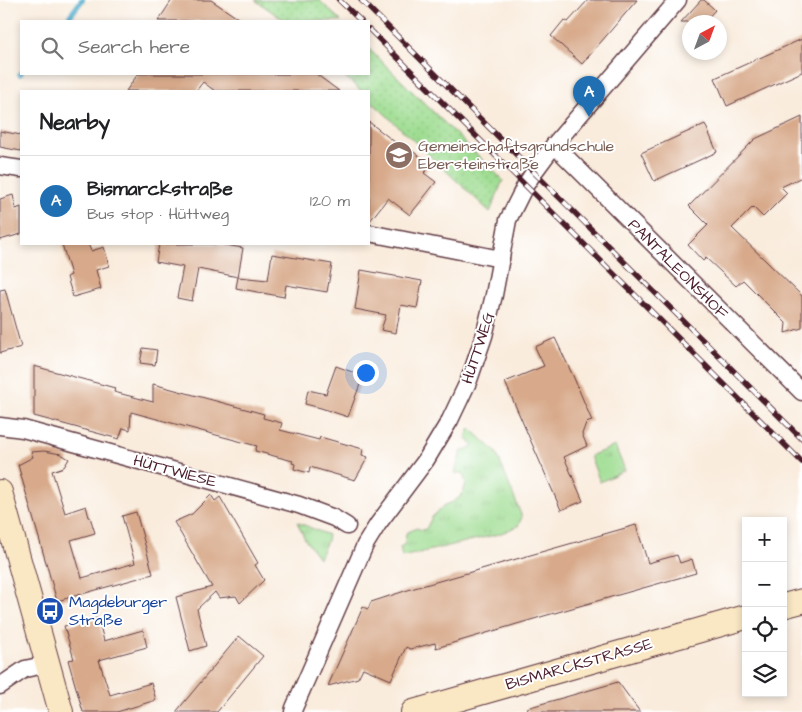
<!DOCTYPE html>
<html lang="en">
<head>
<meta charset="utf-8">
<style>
	body { margin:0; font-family:"Architects Daughter",sans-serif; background:#f2f2f2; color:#202124 }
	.controls { position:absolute; right:15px; bottom:15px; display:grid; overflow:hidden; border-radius:0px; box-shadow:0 2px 8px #0003 }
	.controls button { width:45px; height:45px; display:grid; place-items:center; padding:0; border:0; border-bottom:1px solid #e0e0e0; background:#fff; color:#202124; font:25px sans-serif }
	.compass { position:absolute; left:682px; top:15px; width:45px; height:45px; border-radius:50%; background:#fff; box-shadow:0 2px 8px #0003; rotate:41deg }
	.you { position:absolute; left:365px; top:372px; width:18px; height:18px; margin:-12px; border:4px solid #fff; border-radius:50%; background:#1a73e8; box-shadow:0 0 0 8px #1a73e833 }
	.badge { display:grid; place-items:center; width:32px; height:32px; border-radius:50%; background:#1f6fb2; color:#fff; font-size:16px; font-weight:700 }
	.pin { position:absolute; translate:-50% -41px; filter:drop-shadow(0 1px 2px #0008) }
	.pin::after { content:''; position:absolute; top:26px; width:18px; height:15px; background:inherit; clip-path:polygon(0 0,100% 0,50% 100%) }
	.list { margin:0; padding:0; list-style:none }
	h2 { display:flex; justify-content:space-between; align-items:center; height:65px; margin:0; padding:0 20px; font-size:21px }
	h2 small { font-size:16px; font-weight:400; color:#757577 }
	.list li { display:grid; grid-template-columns:32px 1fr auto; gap:15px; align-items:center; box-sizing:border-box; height:90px; padding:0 20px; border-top:1px solid #e0e0e0 }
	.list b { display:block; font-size:19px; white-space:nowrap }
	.list p { margin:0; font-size:16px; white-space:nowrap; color:#757577 }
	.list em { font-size:16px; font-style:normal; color:#757577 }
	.icon { flex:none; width:28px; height:28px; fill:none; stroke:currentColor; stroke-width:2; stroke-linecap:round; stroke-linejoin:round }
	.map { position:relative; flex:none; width:802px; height:712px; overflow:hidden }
	.search { position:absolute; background:#fff; box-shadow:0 2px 8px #0003; left:20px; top:20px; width:350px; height:55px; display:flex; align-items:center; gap:12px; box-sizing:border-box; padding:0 18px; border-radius:0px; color:#757577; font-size:19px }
	.panel { position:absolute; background:#fff; box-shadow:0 2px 8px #0003; left:20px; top:90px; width:350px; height:155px; border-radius:0px }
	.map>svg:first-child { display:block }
</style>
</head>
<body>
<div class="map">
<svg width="802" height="712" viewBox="0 0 802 712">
	<defs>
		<pattern id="grass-dots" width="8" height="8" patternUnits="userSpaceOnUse" patternTransform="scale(1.25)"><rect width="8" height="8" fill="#9fdd92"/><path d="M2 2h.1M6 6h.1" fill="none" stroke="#8abd7e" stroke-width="1.8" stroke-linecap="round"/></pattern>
		<pattern id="park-tufts" width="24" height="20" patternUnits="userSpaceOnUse" patternTransform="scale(1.25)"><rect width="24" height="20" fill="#9fdd92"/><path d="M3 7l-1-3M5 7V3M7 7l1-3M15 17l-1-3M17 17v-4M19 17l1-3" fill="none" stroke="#8abd7e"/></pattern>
	</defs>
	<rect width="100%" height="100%" fill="#fff"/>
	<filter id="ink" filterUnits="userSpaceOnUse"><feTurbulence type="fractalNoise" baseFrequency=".02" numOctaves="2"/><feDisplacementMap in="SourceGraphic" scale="10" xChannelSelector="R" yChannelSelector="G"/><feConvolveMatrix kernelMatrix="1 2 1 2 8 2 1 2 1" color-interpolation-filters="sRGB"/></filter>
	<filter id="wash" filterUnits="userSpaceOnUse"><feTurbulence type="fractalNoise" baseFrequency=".0096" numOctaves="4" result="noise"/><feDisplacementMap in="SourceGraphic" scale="20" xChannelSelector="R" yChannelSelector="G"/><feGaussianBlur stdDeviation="1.12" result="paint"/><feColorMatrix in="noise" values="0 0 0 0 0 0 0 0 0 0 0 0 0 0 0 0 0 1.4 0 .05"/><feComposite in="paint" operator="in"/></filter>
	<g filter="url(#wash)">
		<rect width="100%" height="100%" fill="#f9ecdd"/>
		<g fill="url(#grass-dots)" stroke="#747e5e">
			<polygon points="255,0 319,0 341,21 285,21"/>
			<polygon points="369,49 503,180 490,212 369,99 369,91 361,91 342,74 369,74"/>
		</g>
		<g fill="url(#park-tufts)" stroke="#747e5e">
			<polygon points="470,428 496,452 522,517 518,526 499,534 402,557 400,547 405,544 406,533 417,528 422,530 426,529 432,517 445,505 453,502 462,495 466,484 463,473 455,473 461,452 473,446 466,437"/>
			<polygon points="615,446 625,470 600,482 590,456"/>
			<polygon points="297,522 328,535 327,541 319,558 306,541"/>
		</g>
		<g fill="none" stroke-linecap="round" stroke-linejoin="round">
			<g stroke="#4caaca" stroke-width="5.5">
				<polyline points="66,21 82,0"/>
				<polyline points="20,74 21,73"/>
			</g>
		</g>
		<g id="blocks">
			<g fill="#d8aa8b">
				<polygon points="172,0 211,0 242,21 158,21"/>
				<polygon points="588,0 637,0 582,64 551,36 564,20 568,22"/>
				<polygon points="701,0 704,0 715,10 704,22 681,22"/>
				<polygon points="802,39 802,72 727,106 715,78"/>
				<polygon points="138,74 316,74 339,91 215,91 203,82 196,91 126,91"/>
				<polygon points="802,117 802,177 781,187 787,193 763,217 753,207 732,228 802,296 802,328 785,333 786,323 743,280 736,286 706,258 703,261 688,245 708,225 689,206 755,139"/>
				<polygon points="369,122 409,153 411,150 431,165 424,173 436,182 410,215 388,198 369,222"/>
				<polygon points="705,124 717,152 654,181 641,153"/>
				<polygon points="0,131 21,135 21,151 0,147"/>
				<polygon points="13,195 16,209 21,207 21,234 0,240 0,199"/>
				<polygon points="62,244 88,244 91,251 104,247 109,266 96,270 101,289 73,297 67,277 71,275"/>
				<polygon points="159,244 219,244 243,248 238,277 268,280 272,254 332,264 327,292 286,285 284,297 236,288 238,277 198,269 192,301 177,298 183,267 156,262"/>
				<polygon points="361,270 422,281 417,308 401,305 396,333 381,330 386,315 355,309"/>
				<polygon points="5,289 21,347 0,353 0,290"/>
				<polygon points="555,338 574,378 592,421 586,423 582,434 587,446 564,457 583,501 561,510 505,382 544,366 535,347"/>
				<polygon points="143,348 157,350 155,365 140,363"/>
				<polygon points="34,366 115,388 114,392 153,402 153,384 264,414 263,418 282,423 280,430 319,440 320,437 363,449 362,455 368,457 355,480 310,467 309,473 294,469 295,464 292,463 293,461 255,451 257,446 131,412 130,430 123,428 119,439 34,416"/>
				<polygon points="336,366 363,376 348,417 321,408 305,404 308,390 326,394"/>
				<polygon points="44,451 61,454 69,459 64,467 52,471 65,513 86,506 89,517 90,517 95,533 71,540 82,578 135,563 122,516 136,512 153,574 57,601 18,465 33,457 31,452"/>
				<polygon points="211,495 215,501 220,497 258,563 255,565 264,580 240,603 236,596 219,598 215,592 197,609 206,646 190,651 176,597 212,587 174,522 192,514"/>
				<polygon points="636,525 648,563 677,555 680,563 692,559 696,573 544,616 436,648 435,643 410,649 406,647 391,680 363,668 358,678 328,686 363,607 368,609 371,602 411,589"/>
				<polygon points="98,618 104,641 143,630 147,647 99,660 110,695 151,683 156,700 117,712 83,712 68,660 74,659 64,626"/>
				<polygon points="239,636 263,656 217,712 176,712"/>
				<polygon points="618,682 640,712 528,712 527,708"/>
			</g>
		</g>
	</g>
	<g filter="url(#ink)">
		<use href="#blocks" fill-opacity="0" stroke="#643e46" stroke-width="1"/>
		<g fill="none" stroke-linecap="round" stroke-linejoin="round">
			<g stroke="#643e46" stroke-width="19">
				<g id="street">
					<polyline points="554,145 802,392"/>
					<polyline points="0,166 21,169"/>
					<polyline points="369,233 501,259"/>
					<polyline points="0,426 23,429 299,505 334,518 347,526"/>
					<polyline points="0,686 25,669 48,664"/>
					<polyline points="293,712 294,708 365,545 378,524 426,460 450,420 469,380 484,336 494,295 508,220 525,186 534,172 554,145 678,0"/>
				</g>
			</g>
			<g stroke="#643e46" stroke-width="26">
				<g id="secondary">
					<polyline points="0,492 61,712"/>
					<polyline points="783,606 802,601"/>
					<polyline points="413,712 746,617"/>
				</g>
			</g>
			<use href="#street" stroke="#fff" stroke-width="16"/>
			<use href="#secondary" stroke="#fae7c3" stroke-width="24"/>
			<g stroke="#4a1f2b" stroke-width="5.5">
				<g id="rail">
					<polyline points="339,0 361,21"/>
					<polyline points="361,0 802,439"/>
					<polyline points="369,29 802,462"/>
				</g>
			</g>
			<use href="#rail" stroke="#fff" stroke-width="4" stroke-dasharray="11" stroke-linecap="butt"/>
		</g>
	</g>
	<defs>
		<g id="school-disc" transform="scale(1.4375)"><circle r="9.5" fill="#8d6e63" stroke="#fff"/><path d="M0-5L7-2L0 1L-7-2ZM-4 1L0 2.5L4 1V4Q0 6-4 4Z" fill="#fff"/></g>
		<g id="bus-disc" transform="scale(1.4375)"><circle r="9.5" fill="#1a4fb4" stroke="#fff"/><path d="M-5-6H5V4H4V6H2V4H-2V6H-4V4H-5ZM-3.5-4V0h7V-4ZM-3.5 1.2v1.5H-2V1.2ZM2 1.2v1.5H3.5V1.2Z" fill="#fff"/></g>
	</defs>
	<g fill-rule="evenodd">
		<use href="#school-disc" x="399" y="155"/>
		<use href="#bus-disc" x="50" y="611"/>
	</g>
	<g text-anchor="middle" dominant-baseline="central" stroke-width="4" stroke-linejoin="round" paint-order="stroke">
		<g font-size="16" fill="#785e54" stroke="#fff" text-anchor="start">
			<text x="418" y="146">Gemeinschaftsgrundschule<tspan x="418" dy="18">Ebersteinstraße</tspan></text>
		</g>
		<g font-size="16" fill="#4a1f2b" stroke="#fff">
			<text transform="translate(678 269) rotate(45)">PANTALEONSHOF</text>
			<text transform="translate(478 348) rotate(-72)">HÜTTWEG</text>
			<text transform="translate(175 471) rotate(15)">HÜTTWIESE</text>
			<text transform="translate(579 664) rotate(-16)">BISMARCKSTRASSE</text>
		</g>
		<g font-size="16" fill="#164399" stroke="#fff" text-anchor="start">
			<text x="69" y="602">Magdeburger<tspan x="69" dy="18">Straße</tspan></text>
		</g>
	</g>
</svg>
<div class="controls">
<button>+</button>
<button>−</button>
<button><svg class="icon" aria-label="locate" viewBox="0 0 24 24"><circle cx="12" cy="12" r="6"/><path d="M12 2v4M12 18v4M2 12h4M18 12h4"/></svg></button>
<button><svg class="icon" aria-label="layers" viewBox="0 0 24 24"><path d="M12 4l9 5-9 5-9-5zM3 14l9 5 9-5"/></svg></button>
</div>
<svg class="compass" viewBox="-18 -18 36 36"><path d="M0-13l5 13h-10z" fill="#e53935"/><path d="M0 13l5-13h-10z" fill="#757577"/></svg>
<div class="you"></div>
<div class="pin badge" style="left:589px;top:117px">A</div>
<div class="search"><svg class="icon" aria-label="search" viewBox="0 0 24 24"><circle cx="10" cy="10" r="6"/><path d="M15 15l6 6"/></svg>Search here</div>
<section class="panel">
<h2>Nearby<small></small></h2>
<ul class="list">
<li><span class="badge">A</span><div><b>Bismarckstraße</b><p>Bus stop · Hüttweg</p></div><em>120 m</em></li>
</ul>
</section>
</div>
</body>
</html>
